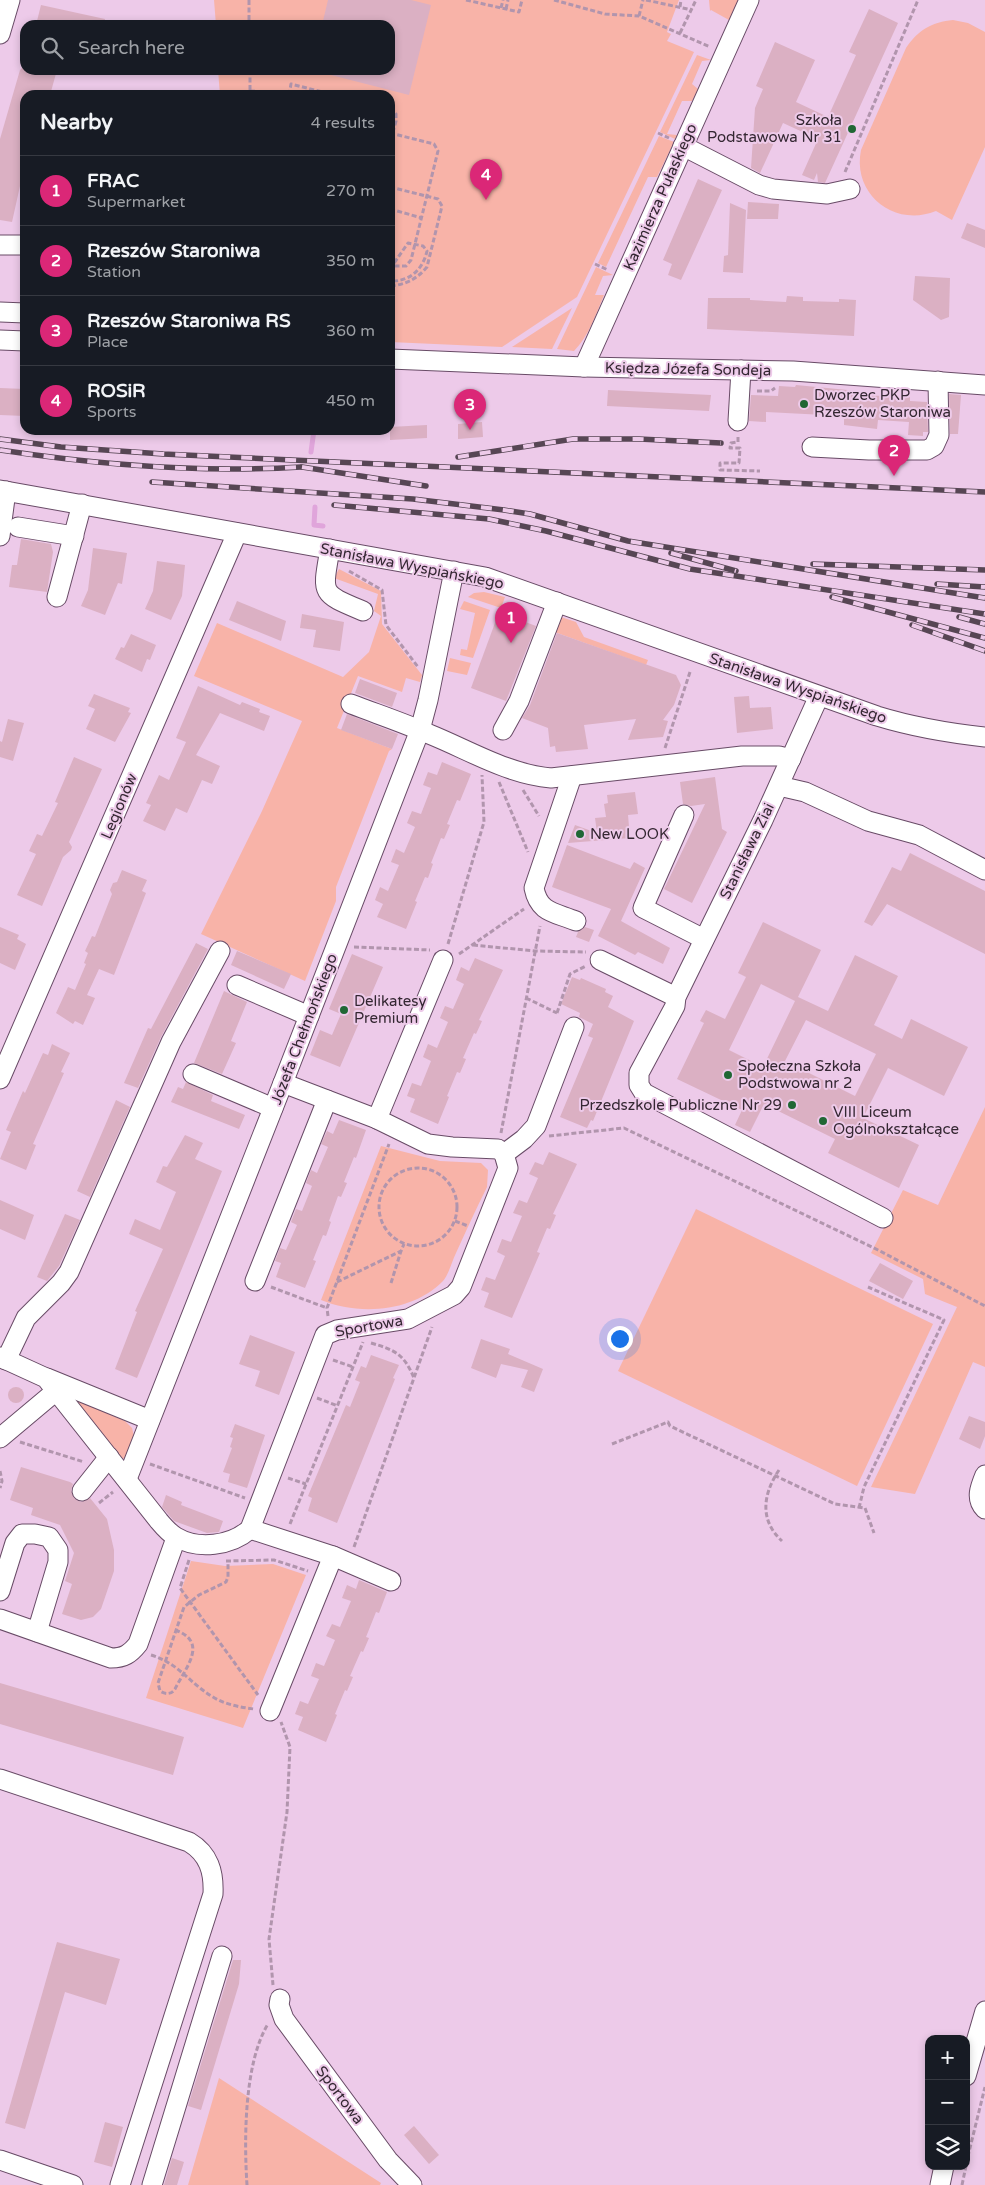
<!DOCTYPE html>
<html lang="en">
<head>
<meta charset="utf-8">
<style>
	body { margin:0; font-family:"Varela Round",sans-serif; background:#20242c; color:#f1f3f6 }
	.controls { position:absolute; right:15px; bottom:15px; display:grid; overflow:hidden; border-radius:10px; box-shadow:0 2px 8px #0003 }
	.controls button { width:45px; height:45px; display:grid; place-items:center; padding:0; border:0; border-bottom:1px solid #363941; background:#171b24; color:#f1f3f6; font:25px sans-serif }
	.you { position:absolute; left:619px; top:1338px; width:18px; height:18px; margin:-12px; border:4px solid #fff; border-radius:50%; background:#1a73e8; box-shadow:0 0 0 8px #1a73e833 }
	.badge { display:grid; place-items:center; width:32px; height:32px; border-radius:50%; background:#db2777; color:#fff; font-size:16px; font-weight:700 }
	.pin { position:absolute; translate:-50% -41px; filter:drop-shadow(0 1px 2px #0008) }
	.pin::after { content:''; position:absolute; top:26px; width:18px; height:15px; background:inherit; clip-path:polygon(0 0,100% 0,50% 100%) }
	.list { margin:0; padding:0; list-style:none }
	h2 { display:flex; justify-content:space-between; align-items:center; height:65px; margin:0; padding:0 20px; font-size:21px }
	h2 small { font-size:16px; font-weight:400; color:#9ea1a6 }
	.list li { display:grid; grid-template-columns:32px 1fr auto; gap:15px; align-items:center; box-sizing:border-box; height:70px; padding:0 20px; border-top:1px solid #363941 }
	.list b { display:block; font-size:19px; white-space:nowrap }
	.list p { margin:0; font-size:16px; white-space:nowrap; color:#9ea1a6 }
	.list em { font-size:16px; font-style:normal; color:#9ea1a6 }
	.icon { flex:none; width:28px; height:28px; fill:none; stroke:currentColor; stroke-width:2; stroke-linecap:round; stroke-linejoin:round }
	.map { position:relative; flex:none; width:985px; height:2185px; overflow:hidden }
	.search { position:absolute; background:#171b24; box-shadow:0 2px 8px #0003; left:20px; top:20px; width:375px; height:55px; display:flex; align-items:center; gap:12px; box-sizing:border-box; padding:0 18px; border-radius:15px; color:#9ea1a6; font-size:19px }
	.panel { position:absolute; background:#171b24; box-shadow:0 2px 8px #0003; left:20px; top:90px; width:375px; height:345px; border-radius:15px }
	.map>svg:first-child { display:block }
</style>
</head>
<body>
<div class="map">
<svg width="985" height="2185" viewBox="0 0 985 2185">
	<rect width="100%" height="100%" fill="#edcae9"/>
	<g fill="#f8b3a8">
		<polygon points="214,0 679,0 667,32 671,34 667,41 694,52 577,297 502,347 390,342 390,95 220,95 218,70 390,70 390,25 216,25"/>
		<polygon points="709,0 738,0 729,20 711,10 710,11"/>
		<path d="M 953,20 L 968,23 L 985,32 L 985,147 L 952,220 L 936,211 C 894,228 852,194 861,150 L 906,48 C 918,30 932,22 953,20 Z"/>
		<polygon points="697,55 711,60 702,61 692,84 698,89 692,101 682,101 667,134 677,135 675,139 660,132"/>
		<polygon points="659,136 674,142 657,177 648,177 606,267 598,263"/>
		<path d="M 596,267 L 613,275 L 603,276 L 595,295 L 604,295 C 596,314 589,336 574,351 L 557,349 Z"/>
		<polygon points="572,308 552,349 512,347"/>
		<polygon points="339,569 381,591 382,624 422,675 420,682 406,678 402,692 358,676 337,728 392,749 389,751 336,887 336,901 305,981 201,934 262,811 302,721 194,676 217,623 343,677 369,652 381,616 374,611 378,594 334,578"/>
		<polygon points="484,592 505,597 501,608 468,597 474,593"/>
		<polygon points="464,601 490,610 473,658 460,655 461,649 467,650 475,613 460,609"/>
		<polygon points="558,616 576,622 584,637 648,660 646,665 549,630"/>
		<polygon points="450,658 471,663 467,675 447,671"/>
		<polygon points="985,1107 985,1367 973,1362 915,1494 871,1487 957,1307 925,1294 923,1279 871,1253 903,1190 938,1205"/>
		<path d="M 381,1146 L 440,1161 L 481,1163 L 488,1170 L 487,1187 C 476,1209 466,1231 456,1253 C 452,1261 449,1274 443,1281 C 413,1312 359,1316 321,1300 Z"/>
		<polygon points="696,1209 933,1324 857,1486 618,1371"/>
		<polygon points="74,1399 125,1421 132,1428 134,1436 127,1457 122,1459"/>
		<polygon points="191,1561 225,1566 273,1564 306,1575 243,1728 146,1698"/>
		<polygon points="219,2078 381,2183 380,2185 188,2185"/>
	</g>
	<g fill="none" stroke-linecap="round" stroke-linejoin="round">
		<g stroke="#e0a5db" stroke-width="5">
			<polyline points="311,452 314,430"/>
			<polyline points="315,507 314,525 323,526"/>
		</g>
	</g>
	<g fill="#dbb0c3" fill-rule="evenodd">
		<polygon points="328,0 411,0 431,5 409,95 331,75 332,70 390,70 390,25 322,25"/>
		<polygon points="41,5 105,19 104,25 36,25"/>
		<polygon points="869,9 898,23 825,183 818,182 817,173 814,180 802,175 818,139 783,123 760,173 751,168 755,108 763,89 756,86 775,42 815,60 796,102 828,117 856,55 849,52"/>
		<polygon points="23,67 25,67 25,70 57,70 50,95 25,95 25,178 22,177 12,222 0,220 0,139 20,70"/>
		<polygon points="698,179 722,190 681,280 668,275 672,264 663,260"/>
		<polygon points="748,202 779,204 778,219 747,219"/>
		<polygon points="730,203 746,210 743,273 723,272 724,256 728,255"/>
		<polygon points="967,223 985,230 985,248 961,238"/>
		<polygon points="915,276 950,278 949,317 941,320 913,300"/>
		<polygon points="787,296 803,297 803,301 839,302 839,299 856,300 854,336 707,329 708,298 750,298 750,300 786,302"/>
		<polygon points="796,385 858,391 858,395 910,397 910,401 927,402 928,432 923,432 923,436 908,435 909,422 878,420 877,429 844,425 844,416 766,412 766,422 749,421 751,395 778,396 779,386 795,387"/>
		<polygon points="0,388 25,389 25,416 0,415"/>
		<polygon points="608,390 711,395 709,411 607,406"/>
		<polygon points="949,394 961,395 958,434 950,434"/>
		<polygon points="482,422 483,437 458,439 458,424"/>
		<polygon points="427,425 427,438 390,440 390,427"/>
		<polygon points="21,539 51,544 53,552 47,592 9,587 12,565 17,565"/>
		<polygon points="93,548 127,553 122,584 118,583 105,615 81,606 88,590"/>
		<polygon points="157,561 185,565 182,596 171,620 145,609 153,591"/>
		<polygon points="237,601 286,621 281,641 229,620"/>
		<polygon points="499,612 536,626 506,701 471,688"/>
		<polygon points="302,614 344,622 340,651 313,647 316,630 300,628"/>
		<polygon points="557,633 676,675 681,685 674,705 663,720 668,721 663,737 628,740 636,719 584,725 588,749 556,752 555,746 550,747 548,728 522,718 530,705"/>
		<polygon points="131,634 156,645 150,660 147,659 142,672 115,659 121,647 124,648"/>
		<polygon points="360,679 397,693 392,707 355,693"/>
		<polygon points="198,686 240,705 242,702 260,709 259,712 270,716 264,731 220,713 196,755 220,766 212,784 202,780 187,813 176,808 165,831 143,821 151,805 146,803 159,775 169,780 186,742 176,738"/>
		<polygon points="94,694 130,708 128,712 131,713 115,742 86,729 95,709 88,706"/>
		<polygon points="749,696 750,708 771,707 773,729 737,733 734,697"/>
		<polygon points="347,714 398,734 392,749 341,730"/>
		<polygon points="8,719 24,723 13,761 0,757 0,741 2,742"/>
		<polygon points="74,757 102,769 69,842 72,847 71,850 63,857 42,906 17,895 36,854 29,851 37,834 42,836 58,803 55,802"/>
		<polygon points="442,762 471,774 460,801 457,800 447,824 450,825 444,839 441,838 431,863 433,864 428,878 425,877 415,901 417,902 406,929 377,917 383,904 375,900 380,887 388,891 399,865 391,862 396,849 404,853 415,827 407,823 412,811 421,814 431,788 423,785 428,772 437,775"/>
		<polygon points="715,777 722,829 727,832 692,903 664,889 705,804 691,806 683,804 680,782"/>
		<polygon points="635,792 638,814 628,815 630,838 568,843 575,825 597,833 595,818 606,817 604,804 608,803 607,795"/>
		<polygon points="567,845 630,869 634,862 645,868 621,921 670,948 663,964 638,952 635,955 598,936 611,909 552,887"/>
		<polygon points="910,853 985,891 985,954 887,904 872,926 864,922 892,867 901,871"/>
		<polygon points="122,870 147,880 142,891 146,893 114,975 99,969 87,995 95,998 83,1025 75,1021 73,1024 56,1013 68,987 75,990 86,964 84,963 88,953 85,951 92,936 95,937 112,894 110,890 113,883 117,882"/>
		<path d="M 763,922 L 821,950 L 798,997 L 828,1011 L 855,955 L 898,976 L 874,1025 L 902,1039 L 911,1019 L 968,1047 L 944,1096 L 888,1068 L 863,1118 L 919,1145 L 899,1188 L 828,1153 L 835,1139 L 764,1104 L 750,1132 L 735,1125 L 742,1110 L 677,1079 L 704,1023 L 700,1021 L 706,1010 L 725,1019 L 746,977 L 738,973 ZM 761,984 L 795,1001 L 763,1067 L 729,1050 ZM 806,1020 L 876,1054 L 855,1096 L 785,1061 Z"/>
		<polygon points="0,927 19,935 17,939 26,944 15,970 0,963"/>
		<polygon points="585,927 594,930 589,942 576,937 578,932"/>
		<polygon points="196,943 208,949 161,1037 138,1088 124,1083 148,1028 151,1029"/>
		<polygon points="237,951 291,974 284,989 231,965"/>
		<polygon points="352,954 383,967 340,1067 310,1055 320,1030 332,1035 341,1014 329,1009"/>
		<polygon points="475,958 503,970 479,1020 482,1021 476,1034 474,1033 463,1058 466,1059 460,1073 457,1072 447,1096 449,1097 438,1124 410,1112 415,1099 407,1096 412,1083 421,1086 431,1061 423,1057 428,1044 437,1048 448,1022 440,1018 445,1006 453,1009 464,984 456,980 461,967 469,971"/>
		<polygon points="572,977 580,980 581,978 606,989 605,992 613,996 608,1007 634,1021 593,1121 591,1120 587,1128 560,1117 593,1038 588,1036 593,1024 579,1017 580,1013 561,1004"/>
		<polygon points="224,991 247,1002 231,1041 236,1043 222,1074 194,1063"/>
		<polygon points="52,1044 70,1053 61,1072 64,1073 33,1144 36,1145 26,1170 0,1159 11,1132 6,1130 23,1091 25,1093 43,1053 48,1055"/>
		<polygon points="186,1082 213,1095 211,1101 245,1115 239,1129 171,1102 178,1087 183,1089"/>
		<polygon points="116,1100 130,1107 90,1197 77,1191"/>
		<polygon points="339,1120 366,1130 356,1158 354,1157 344,1182 347,1183 341,1197 338,1196 329,1221 331,1222 326,1236 323,1235 313,1260 316,1261 305,1288 276,1277 281,1263 275,1261 280,1248 286,1250 297,1225 291,1222 296,1209 302,1211 312,1186 306,1183 311,1170 317,1173 328,1147 321,1144 327,1131 333,1134"/>
		<polygon points="185,1135 203,1143 195,1159 222,1171 137,1378 115,1369 137,1312 135,1311 163,1249 129,1234 135,1219 160,1230 176,1192 156,1182 163,1166 167,1167"/>
		<polygon points="549,1152 577,1164 553,1214 556,1215 550,1229 547,1228 537,1252 540,1253 512,1318 484,1307 489,1293 481,1290 486,1277 495,1280 505,1256 497,1252 502,1239 511,1242 522,1216 513,1213 519,1200 527,1203 538,1178 529,1174 535,1162 543,1165"/>
		<polygon points="0,1200 34,1215 25,1240 0,1229"/>
		<polygon points="65,1214 80,1220 59,1266 47,1281 37,1277"/>
		<polygon points="880,1263 913,1281 903,1299 869,1281"/>
		<polygon points="250,1335 295,1352 279,1395 255,1386 260,1371 239,1364"/>
		<polygon points="481,1339 510,1349 508,1354 543,1369 534,1392 521,1387 528,1370 501,1364 496,1378 471,1368"/>
		<polygon points="371,1355 399,1365 393,1378 395,1379 337,1523 308,1511 312,1498 308,1496 346,1405 350,1407 360,1382 355,1380 361,1366 366,1368"/>
		<circle cx="16" cy="1395" r="8"/>
		<polygon points="969,1416 985,1422 985,1436 980,1449 959,1439"/>
		<polygon points="235,1424 265,1435 247,1488 228,1482 230,1474 223,1472 232,1448 230,1447 233,1438 230,1437"/>
		<polygon points="21,1467 70,1482 73,1484 71,1490 75,1499 81,1502 90,1498 107,1519 114,1550 114,1571 101,1609 93,1617 81,1620 62,1614 72,1584 65,1581 74,1553 60,1525 31,1515 33,1508 10,1500"/>
		<polygon points="166,1495 182,1502 181,1505 223,1521 219,1532 207,1533 174,1521 162,1507"/>
		<polygon points="359,1580 387,1592 379,1613 376,1612 366,1637 369,1638 363,1652 361,1651 350,1676 353,1677 347,1691 345,1690 335,1714 337,1715 326,1742 298,1730 303,1717 295,1714 300,1701 308,1704 319,1679 311,1676 316,1663 324,1666 335,1640 326,1636 332,1624 340,1627 351,1601 342,1598 347,1585 356,1589"/>
		<polygon points="0,1683 184,1737 173,1775 0,1724"/>
		<polygon points="57,1942 120,1959 106,2005 65,1992 25,2129 5,2123"/>
		<polygon points="233,1960 241,1960 239,1984 201,2110 188,2106"/>
		<polygon points="105,2122 123,2127 112,2167 94,2162"/>
		<polygon points="414,2126 439,2155 429,2164 404,2135"/>
		<polygon points="172,2158 184,2162 177,2185 164,2185"/>
	</g>
	<g fill="none" stroke-linecap="round" stroke-linejoin="round">
		<g stroke="#684b66" stroke-width="21">
			<g id="minor">
				<polyline points="0,34 10,0"/>
				<polyline points="683,146 759,185 773,189 827,194 850,189"/>
				<polyline points="0,245 25,245"/>
				<polyline points="0,312 25,313"/>
				<polyline points="0,340 25,341"/>
				<polyline points="390,359 584,367 793,371 985,385"/>
				<polyline points="584,367 749,0"/>
				<polyline points="738,421 741,370"/>
				<polyline points="812,447 869,450 927,450 934,446 939,435 938,381"/>
				<path d="M 0,490 L 485,577 L 877,716 C 913,727 948,733 985,737"/>
				<polyline points="18,527 74,536"/>
				<polyline points="0,536 6,491"/>
				<path d="M 330,549 C 322,595 320,593 363,611"/>
				<polyline points="57,597 82,504"/>
				<polyline points="819,696 763,820 676,997 675,1006 639,1073 639,1085 644,1093 883,1218"/>
				<path d="M 351,704 C 377,714 404,723 429,734 C 469,750 507,774 551,778 L 742,756 L 779,756 L 791,759"/>
				<polyline points="503,730 519,701 557,602"/>
				<path d="M 572,776 L 534,888 C 539,913 554,912 576,921"/>
				<polyline points="779,786 805,792 868,821 919,835 985,870"/>
				<polyline points="684,815 643,908 704,939"/>
				<polyline points="600,960 676,997"/>
				<polyline points="237,985 309,1016"/>
				<polyline points="193,1074 273,1108"/>
				<polyline points="0,1079 237,533"/>
				<polyline points="377,1119 443,960"/>
				<polyline points="504,1154 524,1139 536,1126 574,1027"/>
				<polyline points="255,1281 327,1100"/>
				<path d="M 0,1357 L 46,1378 L 159,1521 C 164,1527 169,1533 176,1537 C 198,1550 231,1546 250,1529 L 325,1335 L 337,1330 L 408,1319 L 454,1295 L 461,1287 L 508,1168 L 504,1154 L 498,1149 L 452,1147 L 428,1144 L 377,1119 L 283,1083"/>
				<polyline points="6,1360 26,1318 61,1283 69,1272 171,1042 220,951"/>
				<polyline points="47,1378 150,1420"/>
				<polyline points="0,1438 56,1391"/>
				<path d="M 985,1475 C 980,1487 975,1499 985,1509"/>
				<polyline points="127,1479 283,1083 420,730 428,700 454,571"/>
				<polyline points="82,1491 109,1457"/>
				<polyline points="250,1529 333,1556 270,1711"/>
				<polyline points="333,1556 391,1581"/>
				<polyline points="0,1591 15,1543 22,1534 35,1534 49,1537 58,1550 58,1562 37,1632"/>
				<path d="M 0,1619 L 111,1658 C 124,1658 130,1654 138,1644 L 176,1538"/>
				<path d="M 0,1779 L 189,1842 C 209,1854 214,1872 213,1894 L 120,2185"/>
				<polyline points="280,1999 279,2005 284,2019 388,2160 412,2185"/>
				<polyline points="966,2076 985,2011"/>
				<polyline points="0,2160 73,2185"/>
				<polyline points="152,2185 222,1956"/>
				<polyline points="940,2185 944,2166"/>
			</g>
		</g>
		<g stroke="#b195ad" stroke-width="3" stroke-dasharray="5 2.5" stroke-linecap="butt">
			<polyline points="249,0 249,25"/>
			<polyline points="466,0 519,12 522,0"/>
			<polyline points="554,0 605,14 639,16 710,47"/>
			<polyline points="646,0 692,10"/>
			<polyline points="680,7 681,0"/>
			<polyline points="501,8 503,0"/>
			<polyline points="506,9 508,0"/>
			<polyline points="639,16 643,0"/>
			<polyline points="680,33 696,0"/>
			<polyline points="250,70 250,95"/>
			<polyline points="250,91 289,93"/>
			<polyline points="289,95 291,84 334,95"/>
			<polyline points="390,108 396,114 396,121 390,143"/>
			<polyline points="390,133 434,144 438,151 411,260 406,266 390,266"/>
			<polyline points="658,133 669,138"/>
			<polyline points="845,172 918,0"/>
			<path d="M 390,187 L 438,199 L 442,206 L 427,267 C 417,279 405,285 390,286"/>
			<polyline points="390,209 422,218"/>
			<polyline points="595,264 608,270"/>
			<path d="M 390,269 L 408,243 L 423,246 L 427,251 C 423,269 410,282 390,281"/>
			<polyline points="757,391 771,391 775,388"/>
			<polyline points="738,437 738,442 731,443 730,448 740,448 739,463 720,463 720,470 760,471"/>
			<polyline points="349,571 382,590 386,625 418,667"/>
			<polyline points="665,748 690,672"/>
			<polyline points="499,782 528,852"/>
			<polyline points="523,790 539,816"/>
			<polyline points="448,944 484,822 482,775"/>
			<polyline points="473,945 535,951 586,952"/>
			<polyline points="354,947 430,950"/>
			<polyline points="459,954 524,909"/>
			<polyline points="526,998 557,1013"/>
			<polyline points="557,1013 570,974 586,966"/>
			<polyline points="501,1133 540,926"/>
			<polyline points="549,1136 624,1128 878,1250 985,1306"/>
			<circle cx="418" cy="1207" r="39"/>
			<polyline points="455,1221 468,1226"/>
			<polyline points="337,1282 401,1251 404,1244"/>
			<polyline points="391,1283 401,1251"/>
			<polyline points="271,1287 327,1308"/>
			<polyline points="328,1316 327,1308 389,1144"/>
			<path d="M 371,1343 C 395,1350 404,1354 414,1378"/>
			<polyline points="333,1360 353,1367"/>
			<polyline points="317,1398 338,1406"/>
			<polyline points="20,1442 84,1462"/>
			<polyline points="612,1444 668,1422 670,1426 835,1504 865,1508 874,1533"/>
			<polyline points="150,1464 245,1498"/>
			<path d="M 779,1470 C 763,1494 759,1520 782,1541"/>
			<polyline points="0,1471 2,1481 0,1488"/>
			<polyline points="288,1478 306,1484"/>
			<polyline points="99,1503 113,1492"/>
			<polyline points="859,1508 864,1487 944,1320 868,1287"/>
			<polyline points="290,1524 363,1342"/>
			<polyline points="354,1547 432,1327"/>
			<polyline points="189,1560 180,1588 258,1695"/>
			<polyline points="226,1561 274,1560 308,1571"/>
			<path d="M 175,1630 C 209,1642 186,1667 175,1689 C 172,1694 166,1695 160,1691 L 158,1683 L 184,1607 L 199,1595 L 226,1582 L 228,1577 L 228,1562"/>
			<path d="M 151,1655 C 180,1664 189,1683 213,1697 C 226,1705 240,1707 254,1709"/>
			<polyline points="273,1985 269,1939 287,1812 290,1747 281,1722"/>
			<polyline points="966,2164 985,2087"/>
			<path d="M 247,2185 C 244,2140 244,2063 268,2024"/>
			<polyline points="962,2185 966,2166"/>
		</g>
		<use href="#minor" stroke="#fff" stroke-width="19"/>
		<g stroke="#574654" stroke-width="5.5">
			<g id="rail">
				<polyline points="0,439 61,447 163,454 985,492"/>
				<path d="M 0,450 C 99,465 201,473 301,467"/>
				<polyline points="458,457 573,439 639,439 721,443"/>
				<polyline points="302,467 426,486"/>
				<polyline points="152,482 413,499 504,510 530,514 628,541 985,598"/>
				<polyline points="334,505 489,519 546,531 690,569 985,614"/>
				<polyline points="671,553 736,571"/>
				<polyline points="813,564 985,570"/>
				<polyline points="937,584 985,587"/>
				<polyline points="832,597 985,638"/>
				<polyline points="959,617 985,624"/>
				<polyline points="912,625 985,651"/>
			</g>
		</g>
		<use href="#rail" stroke="#edcae9" stroke-width="4" stroke-dasharray="11" stroke-linecap="butt"/>
	</g>
	<g fill="#206734" stroke="#edcae9" stroke-width="2">
		<circle cx="852" cy="129" r="5"/>
		<circle cx="804" cy="404" r="5"/>
		<circle cx="580" cy="834" r="5"/>
		<circle cx="344" cy="1010" r="5"/>
		<circle cx="728" cy="1075" r="5"/>
		<circle cx="792" cy="1105" r="5"/>
		<circle cx="823" cy="1121" r="5"/>
	</g>
	<g text-anchor="middle" dominant-baseline="central" stroke-width="4" stroke-linejoin="round" paint-order="stroke">
		<g font-size="15" fill="#342732" stroke="#edcae9" text-anchor="start">
			<text x="842" y="120" text-anchor="end">Szkoła<tspan x="842" dy="17">Podstawowa Nr 31</tspan></text>
			<text x="814" y="395">Dworzec PKP<tspan x="814" dy="17">Rzeszów Staroniwa</tspan></text>
			<text x="590" y="834">New LOOK</text>
			<text x="354" y="1001">Delikatesy<tspan x="354" dy="17">Premium</tspan></text>
			<text x="738" y="1066">Społeczna Szkoła<tspan x="738" dy="17">Podstwowa nr 2</tspan></text>
			<text x="782" y="1105" text-anchor="end">Przedszkole Publiczne Nr 29</text>
			<text x="833" y="1112">VIII Liceum<tspan x="833" dy="17">Ogólnokształcące</tspan></text>
		</g>
		<g font-size="15" fill="#342732" stroke="#edcae9">
			<text transform="translate(660 197) rotate(-66)">Kazimierza Pułaskiego</text>
			<text transform="translate(688 369) rotate(1)">Księdza Józefa Sondeja</text>
			<text transform="translate(412 566) rotate(11)">Stanisława Wyspiańskiego</text>
			<text transform="translate(798 688) rotate(19)">Stanisława Wyspiańskiego</text>
			<text transform="translate(119 806) rotate(-67)">Legionów</text>
			<text transform="translate(747 851) rotate(-64)">Stanisława Ziai</text>
			<text transform="translate(304 1029) rotate(-69)">Józefa Chełmońskiego</text>
			<text transform="translate(369 1326) rotate(-10)">Sportowa</text>
			<text transform="translate(340 2095) rotate(53)">Sportowa</text>
		</g>
	</g>
</svg>
<div class="controls">
<button>+</button>
<button>−</button>
<button><svg class="icon" aria-label="layers" viewBox="0 0 24 24"><path d="M12 4l9 5-9 5-9-5zM3 14l9 5 9-5"/></svg></button>
</div>
<div class="you"></div>
<div class="pin badge" style="left:511px;top:643px">1</div>
<div class="pin badge" style="left:894px;top:476px">2</div>
<div class="pin badge" style="left:470px;top:430px">3</div>
<div class="pin badge" style="left:486px;top:200px">4</div>
<div class="search"><svg class="icon" aria-label="search" viewBox="0 0 24 24"><circle cx="10" cy="10" r="6"/><path d="M15 15l6 6"/></svg>Search here</div>
<section class="panel">
<h2>Nearby<small>4 results</small></h2>
<ul class="list">
<li><span class="badge">1</span><div><b>FRAC</b><p>Supermarket</p></div><em>270 m</em></li>
<li><span class="badge">2</span><div><b>Rzeszów Staroniwa</b><p>Station</p></div><em>350 m</em></li>
<li><span class="badge">3</span><div><b>Rzeszów Staroniwa RS</b><p>Place</p></div><em>360 m</em></li>
<li><span class="badge">4</span><div><b>ROSiR</b><p>Sports</p></div><em>450 m</em></li>
</ul>
</section>
</div>
</body>
</html>
